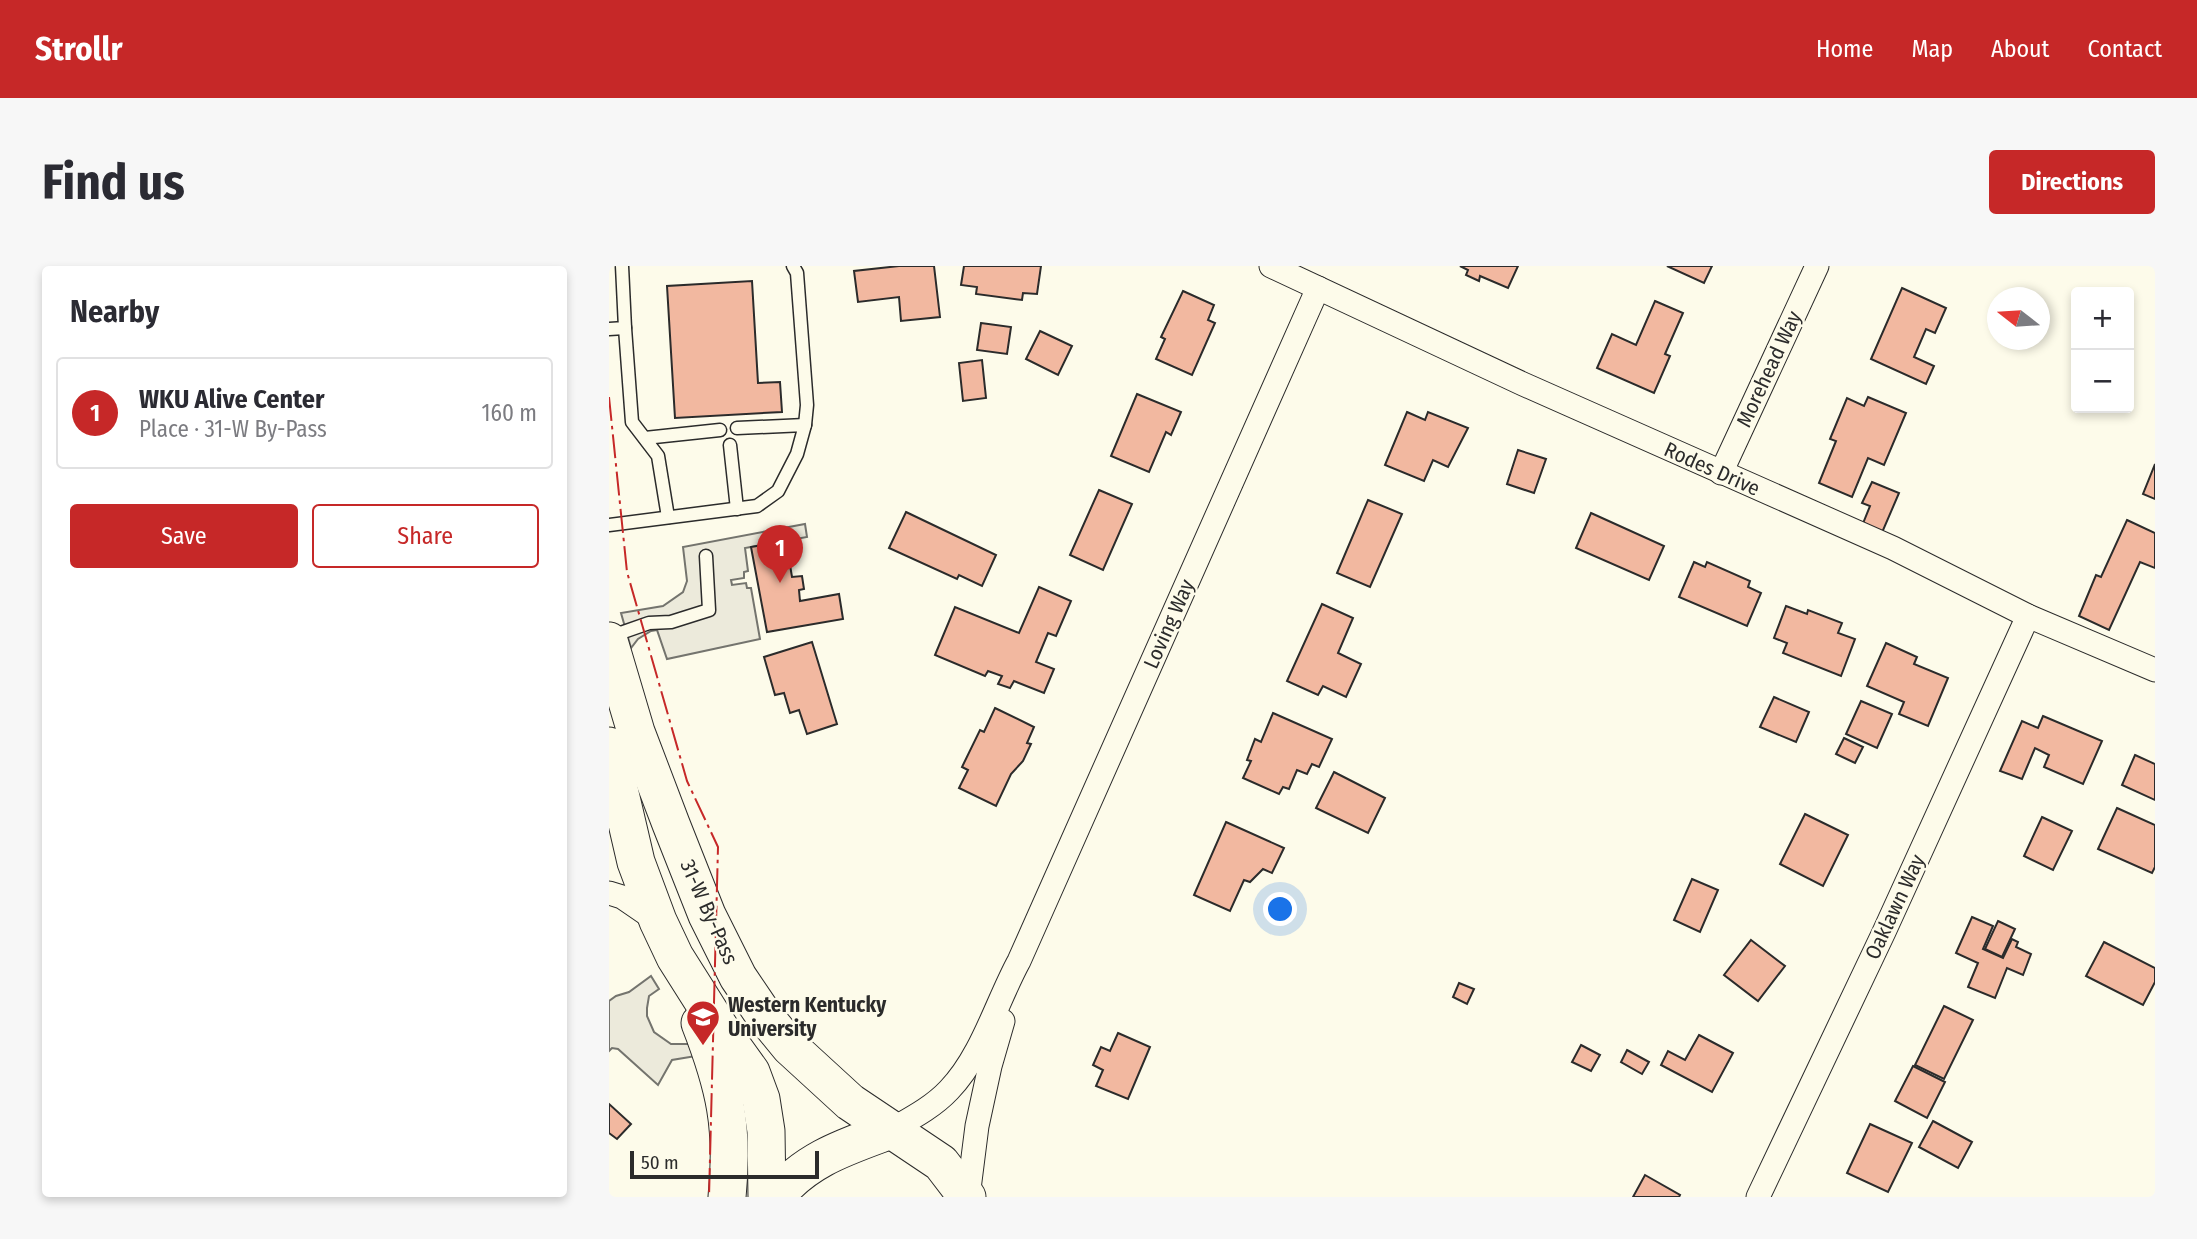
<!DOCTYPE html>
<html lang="en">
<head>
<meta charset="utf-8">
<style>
	body { margin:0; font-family:"Fira Sans Condensed",sans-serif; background:#f7f7f7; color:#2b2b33 }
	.controls { position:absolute; right:21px; top:21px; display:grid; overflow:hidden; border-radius:7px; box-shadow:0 4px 10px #0003 }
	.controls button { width:63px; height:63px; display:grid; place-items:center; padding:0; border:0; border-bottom:2px solid #e1e1e2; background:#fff; color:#2b2b33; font:35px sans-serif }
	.compass { position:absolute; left:1378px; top:21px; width:63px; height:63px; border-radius:50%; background:#fff; box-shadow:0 4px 10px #0003; rotate:287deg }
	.scale { position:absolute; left:21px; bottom:18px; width:189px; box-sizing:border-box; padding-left:7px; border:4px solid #2b2b2b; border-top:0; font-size:19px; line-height:24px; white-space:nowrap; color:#2b2b2b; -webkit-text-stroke:5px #fdfbea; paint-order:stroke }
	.you { position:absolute; left:672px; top:644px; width:24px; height:24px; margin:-18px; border:5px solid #fff; border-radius:50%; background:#1a73e8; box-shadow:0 0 0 10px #1a73e833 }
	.badge { display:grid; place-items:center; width:46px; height:46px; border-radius:50%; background:#c62828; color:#fff; font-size:23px; font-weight:700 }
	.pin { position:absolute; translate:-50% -58px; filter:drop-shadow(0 2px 4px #0008) }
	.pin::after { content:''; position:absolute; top:37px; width:24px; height:21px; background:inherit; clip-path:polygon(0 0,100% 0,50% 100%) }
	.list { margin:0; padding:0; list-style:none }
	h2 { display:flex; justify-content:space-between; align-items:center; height:91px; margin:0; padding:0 28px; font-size:30px }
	h2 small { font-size:23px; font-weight:400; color:#7c7c81 }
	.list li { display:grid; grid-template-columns:46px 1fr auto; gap:21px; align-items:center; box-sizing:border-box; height:112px; margin:0 14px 14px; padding:0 14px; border:2px solid #e1e1e2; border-radius:7px }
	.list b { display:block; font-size:26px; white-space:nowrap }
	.list p { margin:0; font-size:23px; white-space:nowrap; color:#7c7c81 }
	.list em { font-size:23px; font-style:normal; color:#7c7c81 }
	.actions { display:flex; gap:14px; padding:21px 28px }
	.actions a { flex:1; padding:16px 0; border:2px solid #c62828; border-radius:7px; text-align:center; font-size:24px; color:#c62828 }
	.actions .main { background:#c62828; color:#fff }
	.map { position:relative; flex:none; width:1546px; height:931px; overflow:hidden; border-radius:7px }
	header { display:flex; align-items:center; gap:42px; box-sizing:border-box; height:98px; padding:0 35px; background:#c62828; color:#fff }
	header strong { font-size:33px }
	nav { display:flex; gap:38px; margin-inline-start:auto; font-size:24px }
	.intro { display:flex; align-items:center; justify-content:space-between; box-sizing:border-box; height:168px; padding:0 42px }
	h1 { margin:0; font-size:49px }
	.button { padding:18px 32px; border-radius:7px; background:#c62828; color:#fff; font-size:24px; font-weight:700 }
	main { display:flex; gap:42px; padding:0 42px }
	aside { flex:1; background:#fff; border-radius:7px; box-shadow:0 4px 10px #0003 }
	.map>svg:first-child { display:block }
</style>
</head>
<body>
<header>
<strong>Strollr</strong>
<nav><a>Home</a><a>Map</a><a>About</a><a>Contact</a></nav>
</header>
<div class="intro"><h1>Find us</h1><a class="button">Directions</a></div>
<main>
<aside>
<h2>Nearby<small></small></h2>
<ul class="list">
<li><span class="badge">1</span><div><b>WKU Alive Center</b><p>Place · 31-W By-Pass</p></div><em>160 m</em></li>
</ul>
<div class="actions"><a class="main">Save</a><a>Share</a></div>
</aside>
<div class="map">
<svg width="1546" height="931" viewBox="0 0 1546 931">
	<rect width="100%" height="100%" fill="#fdfbea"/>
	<g fill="#eceadb" stroke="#74746e" stroke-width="2">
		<polygon points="196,258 198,271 136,282 139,305 135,306 135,312 122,314 123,319 137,317 138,322 142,322 151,373 58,393 48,364 42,365 29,373 22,382 12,347 54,340 74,326 78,315 74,281"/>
		<polygon points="42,710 50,723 40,730 38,742 38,750 45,766 62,778 82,778 87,790 63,794 49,819 9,783 3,782 0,785 0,735 7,730 20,726"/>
	</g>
	<g fill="#f2b8a0" stroke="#2b2b2b" stroke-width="2">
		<polygon points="290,0 325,0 331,51 292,55 290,31 249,36 245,5"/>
		<polygon points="355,0 432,0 428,28 414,27 413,34 367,28 368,21 352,19"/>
		<polygon points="851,0 909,0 899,22 871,10 870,15 857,9 859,4"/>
		<polygon points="1058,0 1103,0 1095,17"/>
		<polygon points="143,15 149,117 171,116 173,146 66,152 58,20"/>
		<polygon points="1293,22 1337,42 1326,67 1317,63 1305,91 1325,100 1317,118 1262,93"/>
		<polygon points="574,25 605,39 599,54 606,57 583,109 547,93 556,73 552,71"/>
		<polygon points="1046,35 1074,47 1056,88 1061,90 1045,127 988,102 1003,68 1027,79"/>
		<polygon points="372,57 402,61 398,88 368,84"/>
		<polygon points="431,65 463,80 449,109 417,93"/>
		<polygon points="373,94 377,132 354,135 350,97"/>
		<polygon points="528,128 572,146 562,169 557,166 540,206 502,190"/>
		<polygon points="1259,131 1297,147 1275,199 1259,192 1243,231 1210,217 1227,175 1221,173 1238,132 1255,140"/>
		<polygon points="798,146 816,154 819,146 859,162 839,201 824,194 815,215 776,199"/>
		<polygon points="909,184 937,193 925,227 898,218"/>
		<polygon points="1546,198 1546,233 1534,228"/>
		<polygon points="1263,216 1290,227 1272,269 1253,260 1261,240 1253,237"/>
		<polygon points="490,224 523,238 494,304 461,289"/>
		<polygon points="759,234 793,248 761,321 728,307"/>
		<polygon points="297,246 387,289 373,320 350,309 348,313 280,282"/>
		<polygon points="982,247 1055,280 1040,314 967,282"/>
		<polygon points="1518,254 1546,267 1546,302 1531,296 1500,364 1470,350 1487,309 1492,311"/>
		<polygon points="177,275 183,311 193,310 195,323 190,324 191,335 230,328 234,353 158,366 142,281"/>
		<polygon points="1085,296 1096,301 1098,296 1141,315 1139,321 1152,327 1138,360 1070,331"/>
		<polygon points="430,321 462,335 447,370 439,367 427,396 445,403 435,427 405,415 401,422 389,418 393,410 379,405 376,410 326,389 346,341 410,367"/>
		<polygon points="713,338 744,352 729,387 752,398 737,431 714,420 709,429 678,415"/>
		<polygon points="1177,340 1198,348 1199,344 1233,357 1229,367 1246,373 1232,410 1174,387 1178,377 1165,372"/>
		<polygon points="203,376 228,458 198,468 190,444 181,447 175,427 166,429 155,391"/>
		<polygon points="1277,377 1308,391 1305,398 1339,412 1319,460 1290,448 1295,436 1258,420"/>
		<polygon points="1165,431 1200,446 1187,476 1151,461"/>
		<polygon points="1252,435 1283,448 1268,482 1237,468"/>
		<polygon points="386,442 425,461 418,477 422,478 414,495 402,508 387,540 350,522 359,504 353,501 371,464 375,466"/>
		<polygon points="664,447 723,473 710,501 703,498 698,508 688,504 680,523 674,521 670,528 634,512 642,495 638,494 646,473 652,476"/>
		<polygon points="1434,450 1493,475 1474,518 1435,501 1440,489 1426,482 1413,513 1391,505 1413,455 1429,462"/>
		<polygon points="1235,472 1254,481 1246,497 1227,488"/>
		<polygon points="1526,489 1546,498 1546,534 1513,519"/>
		<polygon points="725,506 776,532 759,567 707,542"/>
		<polygon points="1508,542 1546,559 1546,601 1543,607 1489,583"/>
		<polygon points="1196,548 1239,569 1214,620 1171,598"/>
		<polygon points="1433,551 1463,565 1444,604 1415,590"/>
		<polygon points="617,556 675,582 663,607 654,603 641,616 635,614 621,645 585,629"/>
		<polygon points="1083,613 1109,624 1091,666 1065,654"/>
		<polygon points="1363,651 1384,660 1374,683 1394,692 1403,673 1409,676 1407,681 1422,688 1414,709 1398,702 1386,732 1359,721 1369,697 1347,687"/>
		<polygon points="1389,655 1406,663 1393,691 1376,683"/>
		<polygon points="1142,674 1176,700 1149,735 1115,709"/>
		<polygon points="1495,676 1546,702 1546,716 1534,739 1477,710"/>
		<polygon points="850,717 865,723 858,738 844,731"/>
		<polygon points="1335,740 1364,754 1335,813 1306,799"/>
		<polygon points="509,767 541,781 519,833 487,820 494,804 484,799 492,781 501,785"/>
		<polygon points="1090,769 1124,787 1103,826 1052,799 1059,785 1076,794"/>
		<polygon points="972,779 991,789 982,805 963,796"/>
		<polygon points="1018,784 1040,796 1033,808 1012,796"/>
		<polygon points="1304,800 1336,816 1318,852 1286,835"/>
		<polygon points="0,838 22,858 8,873 0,867"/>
		<polygon points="1324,855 1363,876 1349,902 1310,881"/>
		<polygon points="1261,858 1303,877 1279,926 1238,907"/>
		<polygon points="1036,909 1071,929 1070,931 1024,931"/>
	</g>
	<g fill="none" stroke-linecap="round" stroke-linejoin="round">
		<g stroke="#2b2b2b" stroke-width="15">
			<g id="service">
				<polyline points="184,0 188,7 198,139 196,159"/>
				<polyline points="16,62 23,156 49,190 59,251"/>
				<polyline points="0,63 16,62 13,0"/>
				<polyline points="36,172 111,164"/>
				<polyline points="121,179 128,243"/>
				<polyline points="0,259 148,240 169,225 188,188 196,159 128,162"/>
				<polyline points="0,371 40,357 62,356 100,344 97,290"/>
			</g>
		</g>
		<g stroke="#2b2b2b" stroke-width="25">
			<g id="minor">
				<polyline points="662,0 914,118 1284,282 1419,350 1546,404"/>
				<polyline points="1112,207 1208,0"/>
				<polyline points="0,627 13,631 48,655"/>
				<path d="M 282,864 C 303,852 324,841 340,824 C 373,790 388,735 410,695 L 709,22"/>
				<polyline points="359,931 368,860 381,800 394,755"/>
				<polyline points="1149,931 1275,666 1419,350"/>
			</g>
		</g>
		<g stroke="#2b2b2b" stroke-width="39">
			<g id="primary">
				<polyline points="0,375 27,466 62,558 98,649 129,711 154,748 181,781 241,836 332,897 358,931"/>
				<polyline points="0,480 27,596 49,655 66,691 114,767 142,806 152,833 157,865 158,931"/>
				<path d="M 91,757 C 116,821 125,862 118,931"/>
				<path d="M 167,931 C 196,893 239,880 282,864"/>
			</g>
		</g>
		<use href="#service" stroke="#fdfbea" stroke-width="12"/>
		<use href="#minor" stroke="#fdfbea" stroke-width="23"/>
		<use href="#primary" stroke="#fdfbea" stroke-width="37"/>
		<polyline stroke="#c62828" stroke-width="2" stroke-dasharray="24 5 3.5 5" stroke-linecap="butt" points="0,131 18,306 78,515 109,581 100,931"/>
	</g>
	<defs>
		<g id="university-pin" transform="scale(1.75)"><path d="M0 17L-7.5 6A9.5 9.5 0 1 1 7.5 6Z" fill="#c62828" stroke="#fdfbea"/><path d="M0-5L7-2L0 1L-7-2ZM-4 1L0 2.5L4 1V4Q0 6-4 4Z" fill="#fff"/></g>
	</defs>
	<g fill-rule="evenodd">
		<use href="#university-pin" x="94" y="751"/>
	</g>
	<g text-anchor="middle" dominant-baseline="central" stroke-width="5" stroke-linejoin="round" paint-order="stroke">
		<g font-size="21" fill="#2b2b2b" stroke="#fdfbea">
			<text transform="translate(1160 103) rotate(-65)">Morehead Way</text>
			<text transform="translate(1103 203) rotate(24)">Rodes Drive</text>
			<text transform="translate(560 358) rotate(-66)">Loving Way</text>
			<text transform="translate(1286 641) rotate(-65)">Oaklawn Way</text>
			<text transform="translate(100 646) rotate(66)">31-W By-Pass</text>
		</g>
		<g font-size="21" font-weight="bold" fill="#2b2b2b" stroke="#fdfbea" text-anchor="start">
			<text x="119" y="739">Western Kentucky<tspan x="119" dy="24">University</tspan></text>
		</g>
	</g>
</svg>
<div class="controls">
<button>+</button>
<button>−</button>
</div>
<svg class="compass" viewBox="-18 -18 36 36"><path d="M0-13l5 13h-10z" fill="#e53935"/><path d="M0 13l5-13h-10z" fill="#7c7c81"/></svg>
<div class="scale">50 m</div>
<div class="you"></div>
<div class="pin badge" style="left:171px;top:317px">1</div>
</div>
</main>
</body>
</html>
